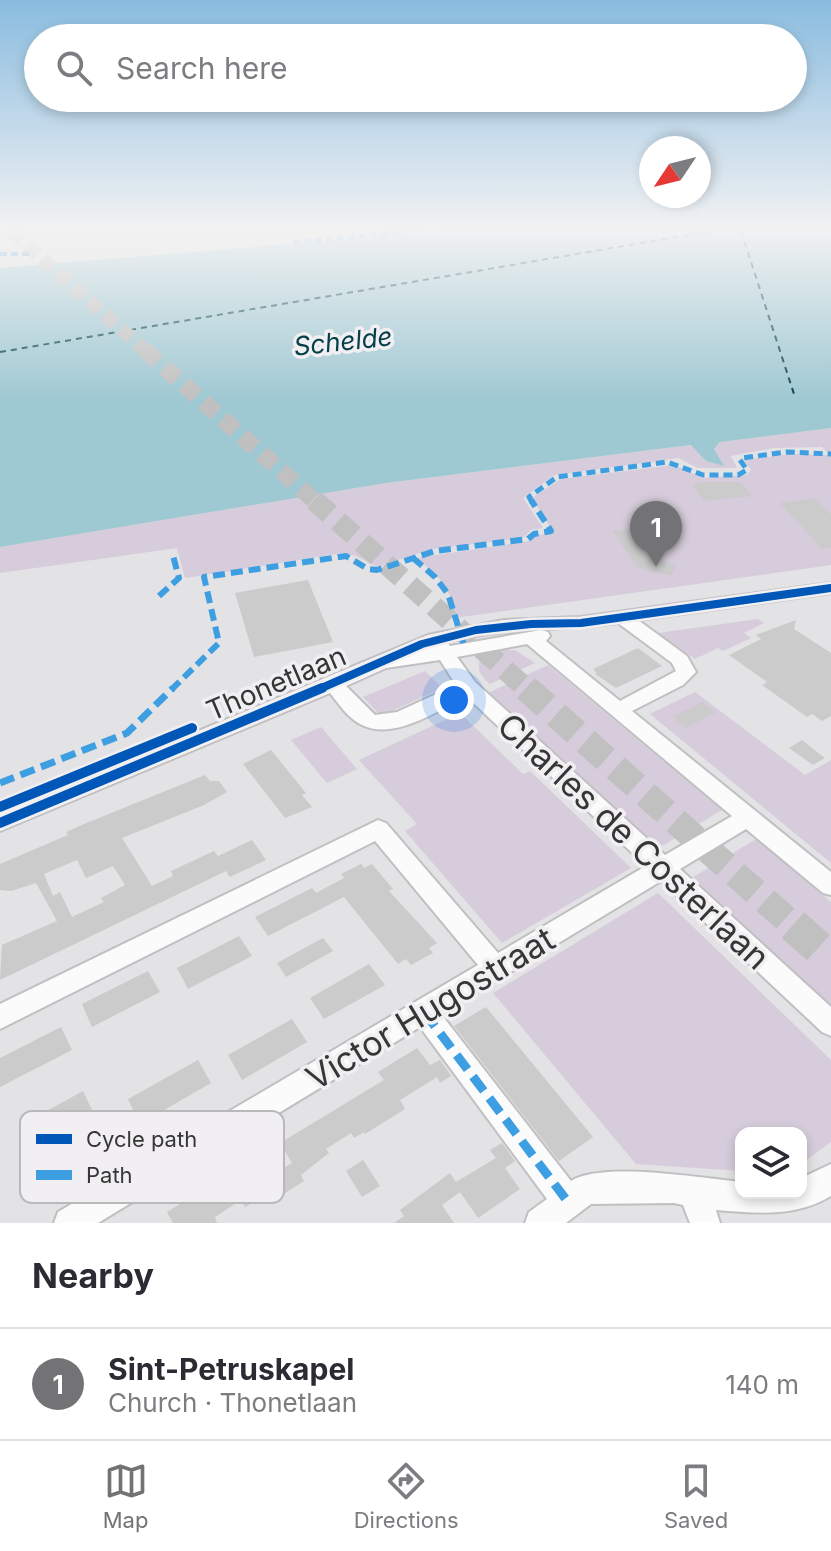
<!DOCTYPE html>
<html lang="en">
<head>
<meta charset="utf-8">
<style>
	body { margin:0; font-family:Inter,sans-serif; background:#f2f2f3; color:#2b2b33 }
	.controls { position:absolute; right:24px; bottom:24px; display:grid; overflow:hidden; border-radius:16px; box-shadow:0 4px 12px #0003 }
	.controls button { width:72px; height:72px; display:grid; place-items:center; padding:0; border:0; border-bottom:2px solid #e1e1e2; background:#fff; color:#2b2b33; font:40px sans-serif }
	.compass { position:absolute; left:639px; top:136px; width:72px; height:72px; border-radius:50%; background:#fff; box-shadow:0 4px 12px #0003; rotate:235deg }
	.you { position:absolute; left:454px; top:700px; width:28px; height:28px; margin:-20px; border:6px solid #fff; border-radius:50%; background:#1a73e8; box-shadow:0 0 0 12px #1a73e833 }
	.badge { display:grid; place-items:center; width:52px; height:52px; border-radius:50%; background:#737274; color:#fff; font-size:26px; font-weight:700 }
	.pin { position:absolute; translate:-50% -66px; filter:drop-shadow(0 2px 4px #0008) }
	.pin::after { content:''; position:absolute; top:42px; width:28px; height:24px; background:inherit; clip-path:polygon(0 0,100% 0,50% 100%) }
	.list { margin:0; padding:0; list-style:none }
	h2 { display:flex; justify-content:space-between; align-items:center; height:104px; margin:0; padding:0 32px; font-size:34px }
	h2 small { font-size:26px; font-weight:400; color:#7c7c81 }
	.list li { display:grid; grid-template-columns:52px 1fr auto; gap:24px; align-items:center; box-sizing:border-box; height:112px; padding:0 32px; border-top:2px solid #e1e1e2 }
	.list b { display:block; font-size:30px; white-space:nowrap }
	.list p { margin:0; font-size:26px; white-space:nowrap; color:#7c7c81 }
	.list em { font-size:26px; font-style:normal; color:#7c7c81 }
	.icon { flex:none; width:44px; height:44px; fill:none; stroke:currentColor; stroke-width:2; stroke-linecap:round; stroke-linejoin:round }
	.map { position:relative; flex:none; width:831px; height:1223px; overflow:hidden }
	.search { position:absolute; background:#fff; box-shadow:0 4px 12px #0003; left:24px; right:24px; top:24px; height:88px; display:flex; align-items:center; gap:20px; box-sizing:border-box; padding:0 28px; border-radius:44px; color:#7c7c81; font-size:30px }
	.sheet { height:216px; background:#fff }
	nav { display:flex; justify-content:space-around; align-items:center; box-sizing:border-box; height:112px; border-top:2px solid #e1e1e2; background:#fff; font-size:22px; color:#7c7c81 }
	nav a { display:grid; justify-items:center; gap:4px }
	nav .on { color:#737274 }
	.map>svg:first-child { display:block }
</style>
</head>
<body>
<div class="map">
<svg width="831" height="1223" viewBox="0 0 831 1223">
	<rect width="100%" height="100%" fill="#e3e2e4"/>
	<g fill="#d6ccdb">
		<path d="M 831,428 L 831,565 L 454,618 C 452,587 440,578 417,558 L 529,541 L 537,535 L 554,533 L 532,498 L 561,479 L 674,465 L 703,478 L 747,475 L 751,470 L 744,460 L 790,454 L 830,455 L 822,447 L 774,448 L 731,456 L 737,468 L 698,468 L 678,458 L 554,475 L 523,498 L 543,528 L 531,530 L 523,538 L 432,549 L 377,567 L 356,556 L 343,553 L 185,578 L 177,548 L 0,573 L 0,547 L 386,483 L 692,445 L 706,461 L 723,465 L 714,449 L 720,442 Z"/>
		<polygon points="758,619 764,623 744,633 751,638 723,651 718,648 695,659 658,633"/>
		<path d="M 500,650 L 515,650 L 535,663 L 490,684 C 481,676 477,672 480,659 Z"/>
		<polygon points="548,665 722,810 657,849 488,693"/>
		<polygon points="425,671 442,688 381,716 363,697"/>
		<polygon points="695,692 805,775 831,760 831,863 650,714"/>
		<polygon points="460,713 523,774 530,771 631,868 502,943 405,831 417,824 359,760"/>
		<polygon points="321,727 357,769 327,783 291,740"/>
		<polygon points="756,839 831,902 831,1007 690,879"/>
		<polygon points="658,893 831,1060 831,1142 801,1164 801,1133 741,1133 741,1171 636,1164 493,993"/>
	</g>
	<polygon fill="#9ec8d2" points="449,231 831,231 831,428 720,442 714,449 724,466 706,461 691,445 386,483 0,547 0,268"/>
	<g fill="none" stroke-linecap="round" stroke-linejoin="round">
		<g stroke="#05404a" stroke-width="2" stroke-dasharray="6 5" stroke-linecap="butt">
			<polyline points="741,231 794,394"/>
			<polyline points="0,352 712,231"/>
		</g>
	</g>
	<g fill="#cccbcb" fill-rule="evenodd">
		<polygon points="705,482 741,482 752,496 704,501 692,484"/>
		<polygon points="815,498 831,514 831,547 822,549 780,503"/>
		<polygon points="636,528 658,560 676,565 671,576 637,567 613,531"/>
		<polygon points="308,580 333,642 254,657 235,593"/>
		<polygon points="796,620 794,629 831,653 831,716 822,721 812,714 807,717 762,685 767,682 729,655 761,639 756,635"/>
		<polygon points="638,648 662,666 616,688 595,674 597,673 593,669"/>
		<polygon points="702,702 716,712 686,728 673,717"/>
		<polygon points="802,740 812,748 825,758 813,765 789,748"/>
		<polygon points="271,750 306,793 302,795 312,807 285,818 243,764"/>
		<path d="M 205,775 L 210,781 L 219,781 L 227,792 L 204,805 L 122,838 L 152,886 L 173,876 L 171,871 L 214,851 L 218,856 L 252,840 L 266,860 L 230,877 L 226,871 L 0,980 L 2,945 L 57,921 L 36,883 L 11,891 L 0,890 L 0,864 L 68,835 L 66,832 L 84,824 ZM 77,860 L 86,878 L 113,866 L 125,885 L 101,898 L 104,902 L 72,917 L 60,892 L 53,896 L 44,874 Z"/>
		<polygon points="361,864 364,868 372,864 393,889 389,891 437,943 429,948 433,953 411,965 406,959 398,964 344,897 268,936 255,917 312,888 316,893 344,878 341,874"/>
		<polygon points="239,936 252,956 188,989 177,968"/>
		<polygon points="323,938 333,951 286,977 277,963"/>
		<polygon points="369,964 385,985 324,1019 310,998"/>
		<polygon points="148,971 160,992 92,1027 82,1004"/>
		<polygon points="486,1007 593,1137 559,1161 454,1026"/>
		<polygon points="292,1019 307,1042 242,1080 228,1055"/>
		<polygon points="61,1027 72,1050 0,1087 0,1058"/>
		<polygon points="417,1048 430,1065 440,1060 451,1076 440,1083 437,1077 400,1100 405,1109 365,1134 364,1132 354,1138 351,1133 326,1149 329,1153 301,1175 304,1181 282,1195 278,1189 245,1207 241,1200 215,1217 217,1223 173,1223 167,1212 261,1155 273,1174 292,1163 280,1143 384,1080 378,1072"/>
		<polygon points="198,1060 211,1083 140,1124 128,1099"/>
		<polygon points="83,1091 100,1127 106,1124 119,1151 41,1195 30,1167 41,1161 25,1123"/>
		<polygon points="502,1143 515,1161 505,1168 520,1189 478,1218 460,1192 442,1205 454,1223 394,1223 404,1216 400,1210 450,1173 456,1182 496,1158 490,1150"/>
		<polygon points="363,1160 380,1186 362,1197 346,1171"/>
	</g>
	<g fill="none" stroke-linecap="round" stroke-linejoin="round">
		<polyline stroke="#c1c0c1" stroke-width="14" stroke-dasharray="14 7" stroke-linecap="butt" points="11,231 147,352"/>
		<polyline stroke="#c1c0c1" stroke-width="17" stroke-dasharray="17 9" stroke-linecap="butt" points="145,350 316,502"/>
		<polyline stroke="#c1c0c1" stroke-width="21" stroke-dasharray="21 11" stroke-linecap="butt" points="314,500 528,690"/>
		<polyline stroke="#c1c0c1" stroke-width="27" stroke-dasharray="27 13" stroke-linecap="butt" points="526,688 795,927"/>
		<polyline stroke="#c1c0c1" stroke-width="34" stroke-dasharray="34 17" stroke-linecap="butt" points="793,925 831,959"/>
		<g stroke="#c0bfc1" stroke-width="4">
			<path id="minor" d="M 831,583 L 831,593 L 638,620 L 687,656 L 696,672 L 683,685 L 632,711 L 831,872 L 831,895 L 823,893 L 746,829 L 680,869 L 831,1007 L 831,1036 L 822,1032 L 661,881 L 441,1014 L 571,1181 C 602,1161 702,1178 741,1182 L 741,1193 L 801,1193 L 801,1178 L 831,1164 L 831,1196 C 795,1218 756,1213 716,1210 L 720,1223 L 690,1223 L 683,1205 L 674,1203 L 591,1204 L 566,1223 L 525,1223 L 529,1212 L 547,1199 L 420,1027 L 98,1223 L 54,1223 L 58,1212 L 478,965 L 375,841 L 0,1029 L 0,1004 L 378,820 L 386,823 L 498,953 L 646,866 L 466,696 C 438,711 392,742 360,724 C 348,718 338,703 330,693 L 0,831 L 0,814 L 428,635 L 504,620 L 581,617 ZM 618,623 L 672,663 L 676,671 L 620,701 L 546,641 L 550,636 L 548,632 L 541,630 L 450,646 L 447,642 C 503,627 561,631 618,623 ZM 527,644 L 732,816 L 665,855 L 475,682 L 457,657 ZM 440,660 L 456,685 L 397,712 L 375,715 L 346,686 L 386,668 Z"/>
		</g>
		<use href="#minor" fill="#fbfbfb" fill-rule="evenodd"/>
		<g stroke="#3e9ee2" stroke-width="4" stroke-dasharray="7 4" stroke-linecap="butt">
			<polyline points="293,242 420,231"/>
			<polyline points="0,254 30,254"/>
		</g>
		<polyline stroke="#3e9ee2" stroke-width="5" stroke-dasharray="9 5" stroke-linecap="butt" points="532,502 529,497 557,477 667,462 703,475 738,475 747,470 740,460 742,458 787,452 831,454"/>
		<g stroke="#3e9ee2" stroke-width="6" stroke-dasharray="12 6" stroke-linecap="butt">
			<polyline points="413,558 435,577 448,594 465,648"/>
			<polyline points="159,596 179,578 172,552"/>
			<polyline points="171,690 219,643 204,577 346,556 368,569 377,570 435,551 528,539 534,534 551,531 531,500"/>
		</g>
		<polyline stroke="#3e9ee2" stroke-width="7" stroke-dasharray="15 7" stroke-linecap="butt" points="0,783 127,733 173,688"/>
		<polyline stroke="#3e9ee2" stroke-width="9" stroke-dasharray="18 9" stroke-linecap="butt" points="424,1012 568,1202"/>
		<g stroke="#f1eff2" stroke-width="13">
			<polyline id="cycleway-far1" points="317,690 422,644 476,630 531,624 581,623 831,588"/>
		</g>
		<g stroke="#f1eff2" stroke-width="15">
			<g id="cycleway">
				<polyline points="0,807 192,728"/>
				<polyline points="0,823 322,688"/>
			</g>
		</g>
		<use href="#cycleway-far1" stroke="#0057b8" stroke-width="8"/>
		<use href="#cycleway" stroke="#0057b8" stroke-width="10"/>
	</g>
	<linearGradient id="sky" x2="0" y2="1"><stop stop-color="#8abcdf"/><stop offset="0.57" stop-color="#f2f2f3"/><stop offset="1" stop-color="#f2f2f3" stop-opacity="0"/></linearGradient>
	<rect width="831" height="402" fill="url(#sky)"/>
	<g text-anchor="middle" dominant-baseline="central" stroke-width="7" stroke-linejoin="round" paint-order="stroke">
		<g font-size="26" font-style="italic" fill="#05404a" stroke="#f1eff2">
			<text transform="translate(343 341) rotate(-6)">Schelde</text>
		</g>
		<g font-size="28" fill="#373637" stroke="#f1eff2">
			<text transform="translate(276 683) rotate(-23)">Thonetlaan</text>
		</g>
		<g font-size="34" fill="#373637" stroke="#f1eff2">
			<text transform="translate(634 841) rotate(43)">Charles de Costerlaan</text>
			<text transform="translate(430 1008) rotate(-31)">Victor Hugostraat</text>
		</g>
	</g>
	<rect x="20" y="1111" width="264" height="92" rx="12" fill="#f1eff2" stroke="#b9b8ba" stroke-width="2"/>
	<rect x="36" y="1134" width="36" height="10" fill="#0057b8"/>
	<rect x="36" y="1170" width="36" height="10" fill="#3e9ee2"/>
	<g font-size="22" fill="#373637">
		<text x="86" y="1147">Cycle path</text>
		<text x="86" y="1183">Path</text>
	</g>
</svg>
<div class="controls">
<button><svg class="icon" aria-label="layers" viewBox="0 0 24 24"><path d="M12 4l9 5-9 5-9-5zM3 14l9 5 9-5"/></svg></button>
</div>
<svg class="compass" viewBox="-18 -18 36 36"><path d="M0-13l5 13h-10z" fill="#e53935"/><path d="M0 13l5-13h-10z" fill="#7c7c81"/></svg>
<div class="you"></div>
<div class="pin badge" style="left:656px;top:567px">1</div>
<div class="search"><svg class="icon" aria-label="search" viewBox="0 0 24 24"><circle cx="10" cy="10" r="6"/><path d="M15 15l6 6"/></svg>Search here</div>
</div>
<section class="sheet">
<h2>Nearby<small></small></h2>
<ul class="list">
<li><span class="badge">1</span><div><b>Sint-Petruskapel</b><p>Church · Thonetlaan</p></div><em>140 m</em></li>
</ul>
</section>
<nav>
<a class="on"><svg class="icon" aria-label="map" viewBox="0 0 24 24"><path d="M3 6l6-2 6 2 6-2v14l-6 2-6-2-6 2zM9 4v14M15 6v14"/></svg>Map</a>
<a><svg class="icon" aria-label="directions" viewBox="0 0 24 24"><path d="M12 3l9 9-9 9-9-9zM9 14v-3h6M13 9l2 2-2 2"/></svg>Directions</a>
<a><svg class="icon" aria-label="saved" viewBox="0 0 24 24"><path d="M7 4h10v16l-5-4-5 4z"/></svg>Saved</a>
</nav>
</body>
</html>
